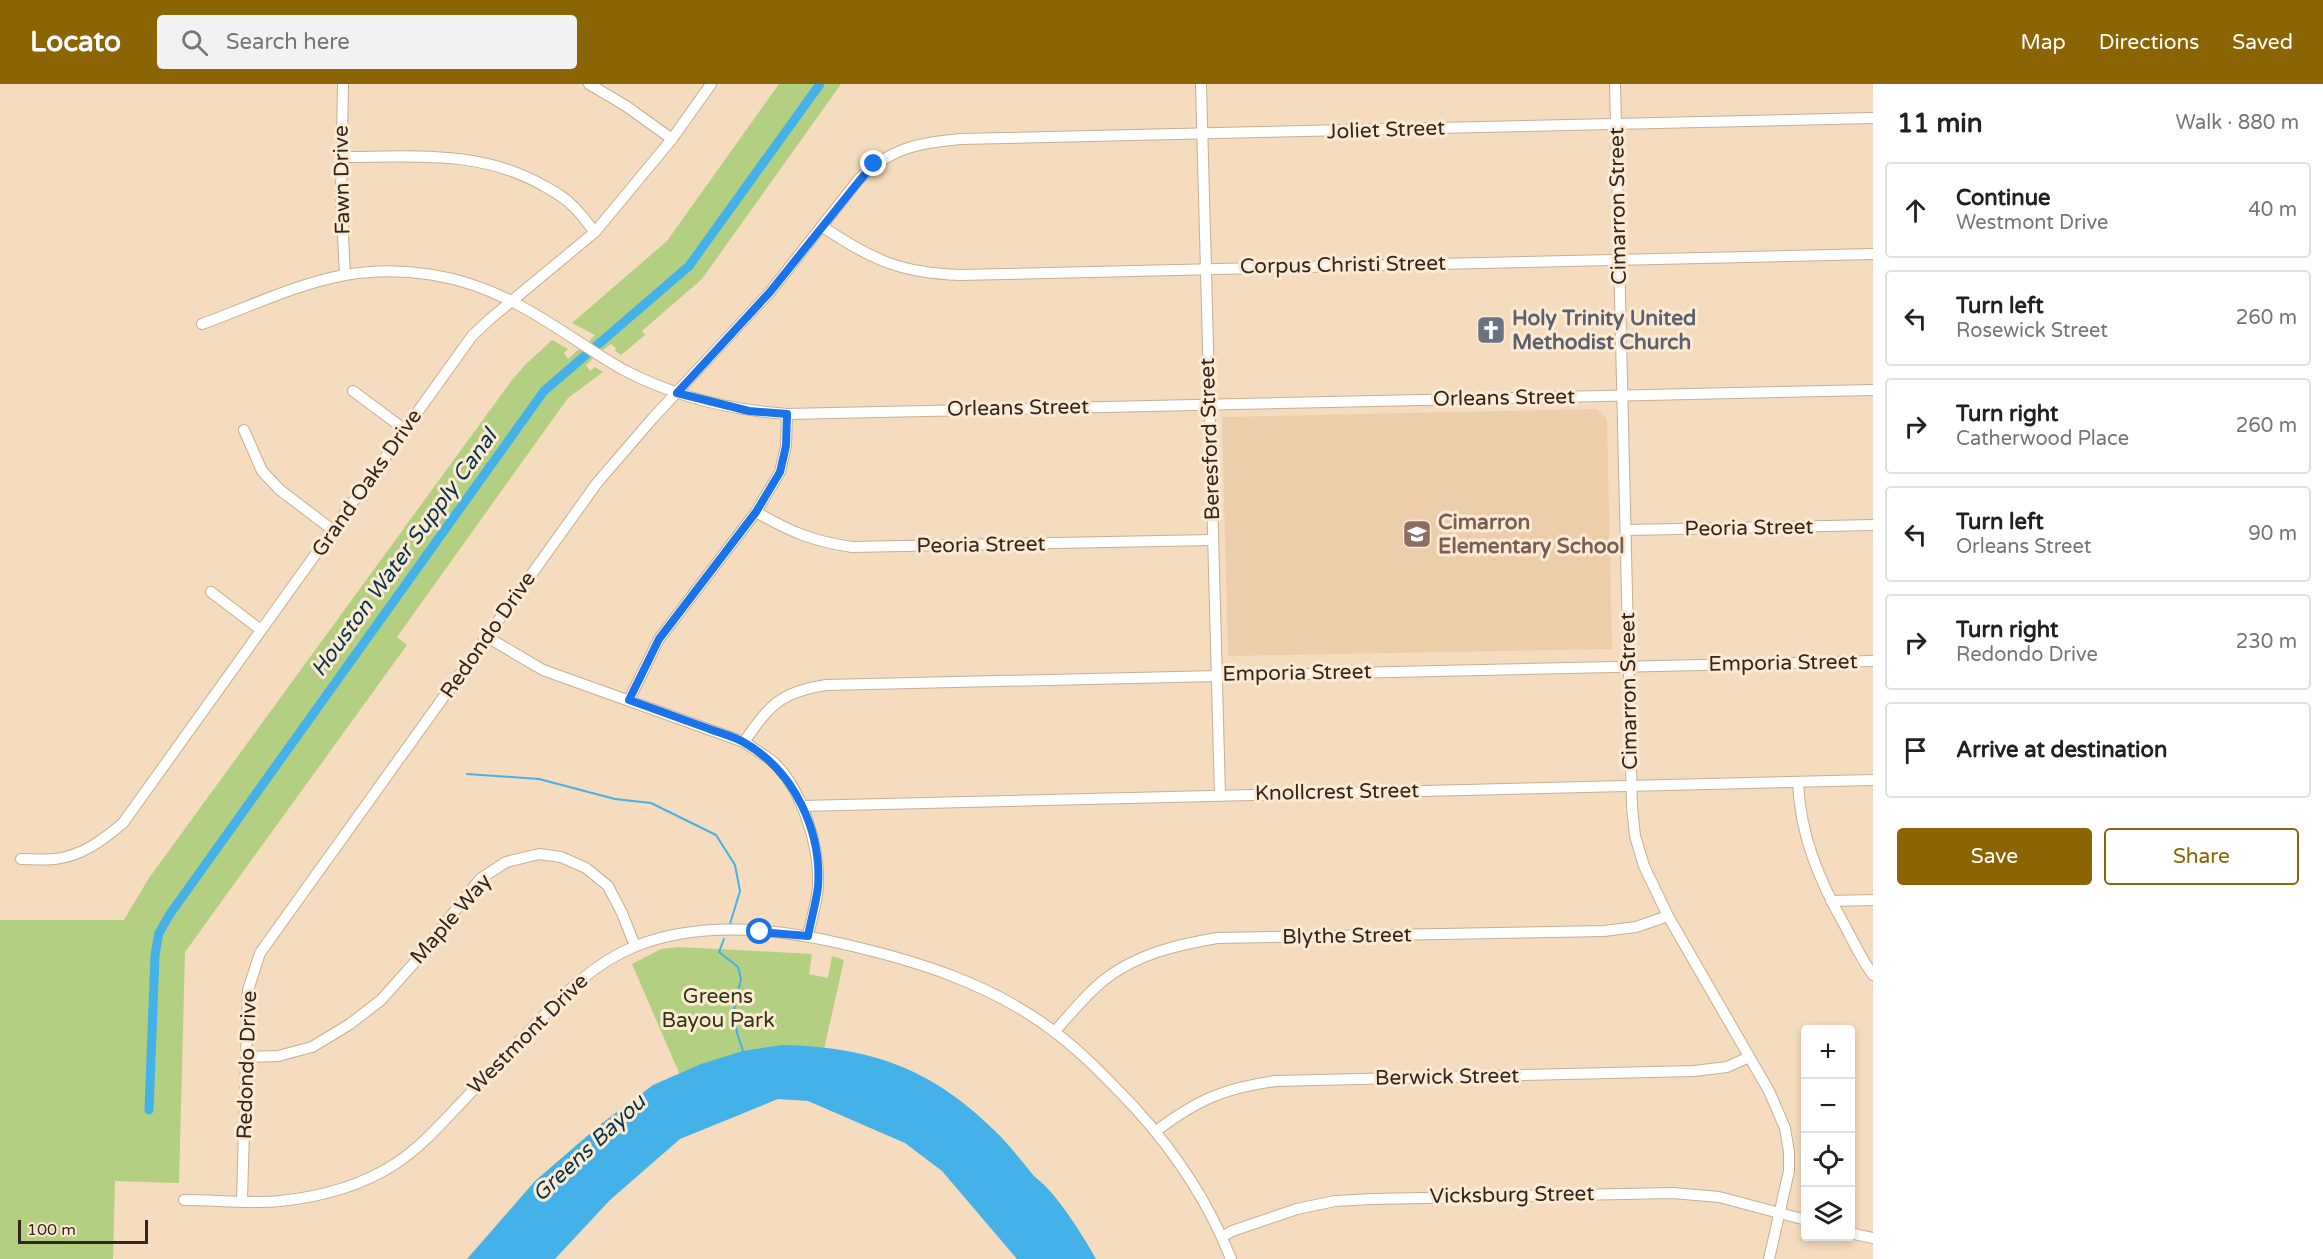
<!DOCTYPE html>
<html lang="en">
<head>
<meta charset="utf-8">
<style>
	body { margin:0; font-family:"Varela Round",sans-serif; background:#f2f2f2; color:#202124 }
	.controls { position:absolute; right:18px; bottom:18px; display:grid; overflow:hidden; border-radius:6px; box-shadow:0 3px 9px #0003 }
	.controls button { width:54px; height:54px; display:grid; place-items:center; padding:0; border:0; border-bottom:2px solid #e0e0e0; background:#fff; color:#202124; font:30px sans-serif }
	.scale { position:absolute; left:18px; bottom:15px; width:130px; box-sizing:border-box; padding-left:6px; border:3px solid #31271c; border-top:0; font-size:16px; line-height:21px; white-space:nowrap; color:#31271c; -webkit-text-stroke:4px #feead2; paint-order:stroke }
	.stop { position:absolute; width:18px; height:18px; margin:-14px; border:4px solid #1a73e8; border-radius:50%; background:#fff }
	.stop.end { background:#1a73e8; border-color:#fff; box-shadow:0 2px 6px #0008 }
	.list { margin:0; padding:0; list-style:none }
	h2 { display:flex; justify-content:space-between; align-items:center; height:78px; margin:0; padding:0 24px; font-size:26px }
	h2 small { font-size:20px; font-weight:400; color:#757577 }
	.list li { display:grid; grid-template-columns:39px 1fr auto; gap:18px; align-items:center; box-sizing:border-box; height:96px; margin:0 12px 12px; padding:0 12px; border:2px solid #e0e0e0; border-radius:6px }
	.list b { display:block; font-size:22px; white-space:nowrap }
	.list p { margin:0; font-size:20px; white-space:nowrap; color:#757577 }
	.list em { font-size:20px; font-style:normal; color:#757577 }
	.actions { display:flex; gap:12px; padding:18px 24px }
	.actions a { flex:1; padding:14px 0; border:2px solid #8b6404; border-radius:6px; text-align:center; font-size:21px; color:#8b6404 }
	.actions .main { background:#8b6404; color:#fff }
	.icon { flex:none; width:33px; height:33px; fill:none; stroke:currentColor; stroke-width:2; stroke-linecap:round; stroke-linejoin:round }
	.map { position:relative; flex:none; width:1873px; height:1175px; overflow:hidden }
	header { display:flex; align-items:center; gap:36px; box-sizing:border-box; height:84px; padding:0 30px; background:#8b6404; color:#fff }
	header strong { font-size:28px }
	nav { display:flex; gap:33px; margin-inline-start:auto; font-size:21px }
	.search { width:420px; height:54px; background:#f2f2f2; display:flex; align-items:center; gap:15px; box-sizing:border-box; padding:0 21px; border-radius:6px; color:#757577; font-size:22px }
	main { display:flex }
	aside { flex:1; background:#fff }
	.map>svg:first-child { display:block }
</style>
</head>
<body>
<header>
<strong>Locato</strong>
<div class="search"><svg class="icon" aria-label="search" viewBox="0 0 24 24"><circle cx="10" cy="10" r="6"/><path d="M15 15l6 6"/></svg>Search here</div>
<nav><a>Map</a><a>Directions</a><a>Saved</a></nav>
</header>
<main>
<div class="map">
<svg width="1873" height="1175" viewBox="0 0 1873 1175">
	<rect width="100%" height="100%" fill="#f5dcbe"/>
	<polygon fill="#ecceab" points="1597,325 1607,335 1612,565 1228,572 1222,333"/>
	<g fill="#b3cf81">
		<polygon points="779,0 841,0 702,195 642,247 645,251 621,271 615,267 616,264 611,260 603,266 589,257 595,251 572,239 667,157"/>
		<polygon points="552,256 568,265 564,269 568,275 579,265 593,275 586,281 590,287 595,283 603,288 568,314 397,553 407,561 185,868 179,1099 115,1097 113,1175 0,1175 0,836 124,836 149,794 512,296 526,280"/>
		<polygon points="679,863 812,870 809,890 828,894 832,872 844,876 822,974 683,998 632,880 661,865"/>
	</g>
	<path fill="#44b1e8" d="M 782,961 C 871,963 931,984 995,1047 C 1009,1060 1021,1077 1034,1092 C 1038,1096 1043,1099 1047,1104 C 1062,1119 1086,1156 1096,1175 L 1017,1175 L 942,1087 L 905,1059 L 808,1017 L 778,1015 L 680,1055 L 610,1116 L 555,1175 L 467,1175 L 535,1097 L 601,1040 L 653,1001 L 701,980 L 743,967 Z"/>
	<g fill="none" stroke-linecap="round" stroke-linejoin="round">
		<g stroke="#44b1e8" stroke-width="2">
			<polyline points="467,690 539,695 615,715 651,719 716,751 735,781 740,807 730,840"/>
			<polyline points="724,855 719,868 738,883 741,895 734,926 737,949 743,967"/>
		</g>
		<polyline stroke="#44b1e8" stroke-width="9" points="149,1026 155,871 159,849 170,830 544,307 689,182 820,0"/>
		<g stroke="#c7af93" stroke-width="12">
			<g id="minor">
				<polyline points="343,0 341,111 345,191"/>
				<polyline points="589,0 626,22 672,55"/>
				<polyline points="1201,0 1220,711"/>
				<polyline points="1615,0 1632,723 1635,752 1644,782 1668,832 1769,1007 1785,1044 1789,1068 1789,1087 1769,1175"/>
				<path d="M 341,73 C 412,73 480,65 544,102 C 555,108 566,114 574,123 C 582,131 588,140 595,148"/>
				<path d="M 823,143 C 872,176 901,189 960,191 L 1873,170"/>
				<path d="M 202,240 C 249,223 296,200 345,191 C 402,181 462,191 513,218 C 551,237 585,264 622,285 C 673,312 729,326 787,330 L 1873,306"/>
				<polyline points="353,307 404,345"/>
				<polyline points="244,346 262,387 280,406 334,447"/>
				<path d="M 756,428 C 791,448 812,457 852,463 L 1213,456"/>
				<polyline points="1626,446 1873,441"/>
				<polyline points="211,508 261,546"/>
				<path d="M 487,553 L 543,586 L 744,658 C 753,664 762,670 771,676 C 802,703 820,763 818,802 C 817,819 811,836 808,852"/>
				<polyline points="629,616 659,555 756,428 780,388 786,362 787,330"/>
				<path d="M 744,658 C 770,621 780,608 826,601 L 1873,577"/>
				<path d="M 1798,698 C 1800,751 1819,796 1845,842 C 1854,859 1862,876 1873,891"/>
				<polyline points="802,722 1873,696"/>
				<path d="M 21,775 C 32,775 44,776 55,775 C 82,772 103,756 123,739 L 472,252 L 490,235 L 595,148 L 672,55 L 711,0"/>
				<polyline points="1831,817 1873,816"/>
				<path d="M 1055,947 C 1070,931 1085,911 1104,896 C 1137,870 1176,861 1217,854 L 1604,847 L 1636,843 L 1668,832"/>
				<polyline points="246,973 278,972 312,963 350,940 381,916 414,879 480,795 506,778 539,770 561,773 586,784 608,802 622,829 635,862"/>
				<path d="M 1156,1047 C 1197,1016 1224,1004 1276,997 L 1694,987 L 1727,983 L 1749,973"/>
				<path d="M 184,1116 C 215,1116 249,1120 280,1117 C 319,1113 361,1102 395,1080 C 420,1064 440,1041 461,1019 C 484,994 508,969 531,945 C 562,912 593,879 636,862 C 699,837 774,844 839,859 C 915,876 993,900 1056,949 C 1085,971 1110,998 1135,1024 C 1175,1068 1209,1119 1231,1175"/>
				<path d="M 242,1116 L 248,906 L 260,869 L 597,399 L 652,335 L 770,208 L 859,95 C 890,64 918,59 960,55 L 1873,34"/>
				<polyline points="1850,1149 1873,1154"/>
				<polyline points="1222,1153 1232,1147 1297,1125 1335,1117 1372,1115 1673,1109 1719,1113 1806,1136"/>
			</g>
		</g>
		<use href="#minor" stroke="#fff" stroke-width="10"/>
	</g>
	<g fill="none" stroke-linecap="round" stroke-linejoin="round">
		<path stroke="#1a73e8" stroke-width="8" d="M 760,848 L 808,852 C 811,836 816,819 818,803 C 822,747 794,687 745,659 C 734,652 719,649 707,644 C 681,635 655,625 629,616 L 659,555 L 756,428 L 780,388 L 786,362 L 787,330 L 749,327 L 677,309 L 770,208 L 860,96 L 874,80"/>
	</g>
	<defs>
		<g id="church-square" transform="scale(1.5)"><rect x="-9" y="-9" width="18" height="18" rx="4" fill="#6b7280" stroke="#feead2"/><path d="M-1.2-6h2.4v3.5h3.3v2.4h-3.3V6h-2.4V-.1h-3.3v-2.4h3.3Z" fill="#fff"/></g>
		<g id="school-square" transform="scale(1.5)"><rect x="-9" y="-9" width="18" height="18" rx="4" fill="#8d6e63" stroke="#feead2"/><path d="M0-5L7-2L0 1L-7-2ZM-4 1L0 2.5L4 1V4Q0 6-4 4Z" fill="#fff"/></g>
	</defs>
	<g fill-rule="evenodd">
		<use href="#church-square" x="1491" y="246"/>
		<use href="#school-square" x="1417" y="450"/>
	</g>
	<g text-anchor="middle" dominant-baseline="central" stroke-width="6" stroke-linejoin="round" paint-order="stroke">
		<g font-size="21" fill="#31271c" stroke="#feead2">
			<text transform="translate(1386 46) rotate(-2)">Joliet Street</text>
			<text transform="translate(342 96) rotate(-91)">Fawn Drive</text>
			<text transform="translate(1618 122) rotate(-91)">Cimarron Street</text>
			<text transform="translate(1343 181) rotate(-1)">Corpus Christi Street</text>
			<text transform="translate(1504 314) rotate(-1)">Orleans Street</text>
			<text transform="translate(1018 324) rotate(-1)">Orleans Street</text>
			<text transform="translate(1210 355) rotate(-92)">Beresford Street</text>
			<text transform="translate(367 399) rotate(-55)">Grand Oaks Drive</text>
			<text transform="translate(1749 444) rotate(-1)">Peoria Street</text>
			<text transform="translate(981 461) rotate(-1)">Peoria Street</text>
			<text transform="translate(488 551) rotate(-55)">Redondo Drive</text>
			<text transform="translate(1783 579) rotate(-1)">Emporia Street</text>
			<text transform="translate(1297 589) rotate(-1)">Emporia Street</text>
			<text transform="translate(1629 607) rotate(-91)">Cimarron Street</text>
			<text transform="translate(1337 708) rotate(-1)">Knollcrest Street</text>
			<text transform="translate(451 835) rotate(-49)">Maple Way</text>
			<text transform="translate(1347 852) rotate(-1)">Blythe Street</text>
			<text transform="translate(528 950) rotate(-45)">Westmont Drive</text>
			<text transform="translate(247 981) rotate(-88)">Redondo Drive</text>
			<text transform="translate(1447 993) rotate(-1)">Berwick Street</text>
			<text transform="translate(1512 1111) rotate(-1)">Vicksburg Street</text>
		</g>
		<g font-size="21" font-weight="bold" fill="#5b616d" stroke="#feead2" text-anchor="start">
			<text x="1512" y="234">Holy Trinity United<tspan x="1512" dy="24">Methodist Church</tspan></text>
		</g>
		<g font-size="21" font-weight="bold" fill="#785e54" stroke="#feead2" text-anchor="start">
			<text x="1438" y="438">Cimarron<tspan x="1438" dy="24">Elementary School</tspan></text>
		</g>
		<g font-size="21" fill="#2d3912" stroke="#feead2">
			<text x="718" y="912">Greens<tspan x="718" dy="24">Bayou Park</tspan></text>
		</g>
		<g font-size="22" font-style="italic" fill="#06364c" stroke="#feead2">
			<text transform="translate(404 469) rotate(-54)">Houston Water Supply Canal</text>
			<text transform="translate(589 1064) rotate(-43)">Greens Bayou</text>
		</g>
	</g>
</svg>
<div class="controls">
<button>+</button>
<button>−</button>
<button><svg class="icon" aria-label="locate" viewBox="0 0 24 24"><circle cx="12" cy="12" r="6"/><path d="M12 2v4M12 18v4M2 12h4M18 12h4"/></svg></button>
<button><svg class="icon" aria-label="layers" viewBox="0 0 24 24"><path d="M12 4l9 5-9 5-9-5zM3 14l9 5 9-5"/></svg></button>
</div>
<div class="scale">100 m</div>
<div class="stop" style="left:760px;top:848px"></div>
<div class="stop end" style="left:874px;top:80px"></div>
</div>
<aside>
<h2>11 min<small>Walk · 880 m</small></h2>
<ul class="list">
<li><svg class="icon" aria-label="ahead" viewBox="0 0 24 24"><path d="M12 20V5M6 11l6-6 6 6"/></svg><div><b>Continue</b><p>Westmont Drive</p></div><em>40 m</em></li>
<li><svg class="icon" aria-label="left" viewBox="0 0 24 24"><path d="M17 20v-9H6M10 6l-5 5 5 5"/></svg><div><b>Turn left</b><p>Rosewick Street</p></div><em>260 m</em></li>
<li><svg class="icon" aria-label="right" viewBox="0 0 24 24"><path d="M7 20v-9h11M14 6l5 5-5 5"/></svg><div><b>Turn right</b><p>Catherwood Place</p></div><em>260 m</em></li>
<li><svg class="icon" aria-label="left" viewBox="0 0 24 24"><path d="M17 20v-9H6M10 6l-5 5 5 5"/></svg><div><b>Turn left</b><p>Orleans Street</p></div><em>90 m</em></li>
<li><svg class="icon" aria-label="right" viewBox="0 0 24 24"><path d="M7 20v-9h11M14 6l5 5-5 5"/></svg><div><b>Turn right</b><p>Redondo Drive</p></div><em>230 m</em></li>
<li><svg class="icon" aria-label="arrive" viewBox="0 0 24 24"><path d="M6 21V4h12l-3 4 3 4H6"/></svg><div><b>Arrive at destination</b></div></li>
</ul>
<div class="actions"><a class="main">Save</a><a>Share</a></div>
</aside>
</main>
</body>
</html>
